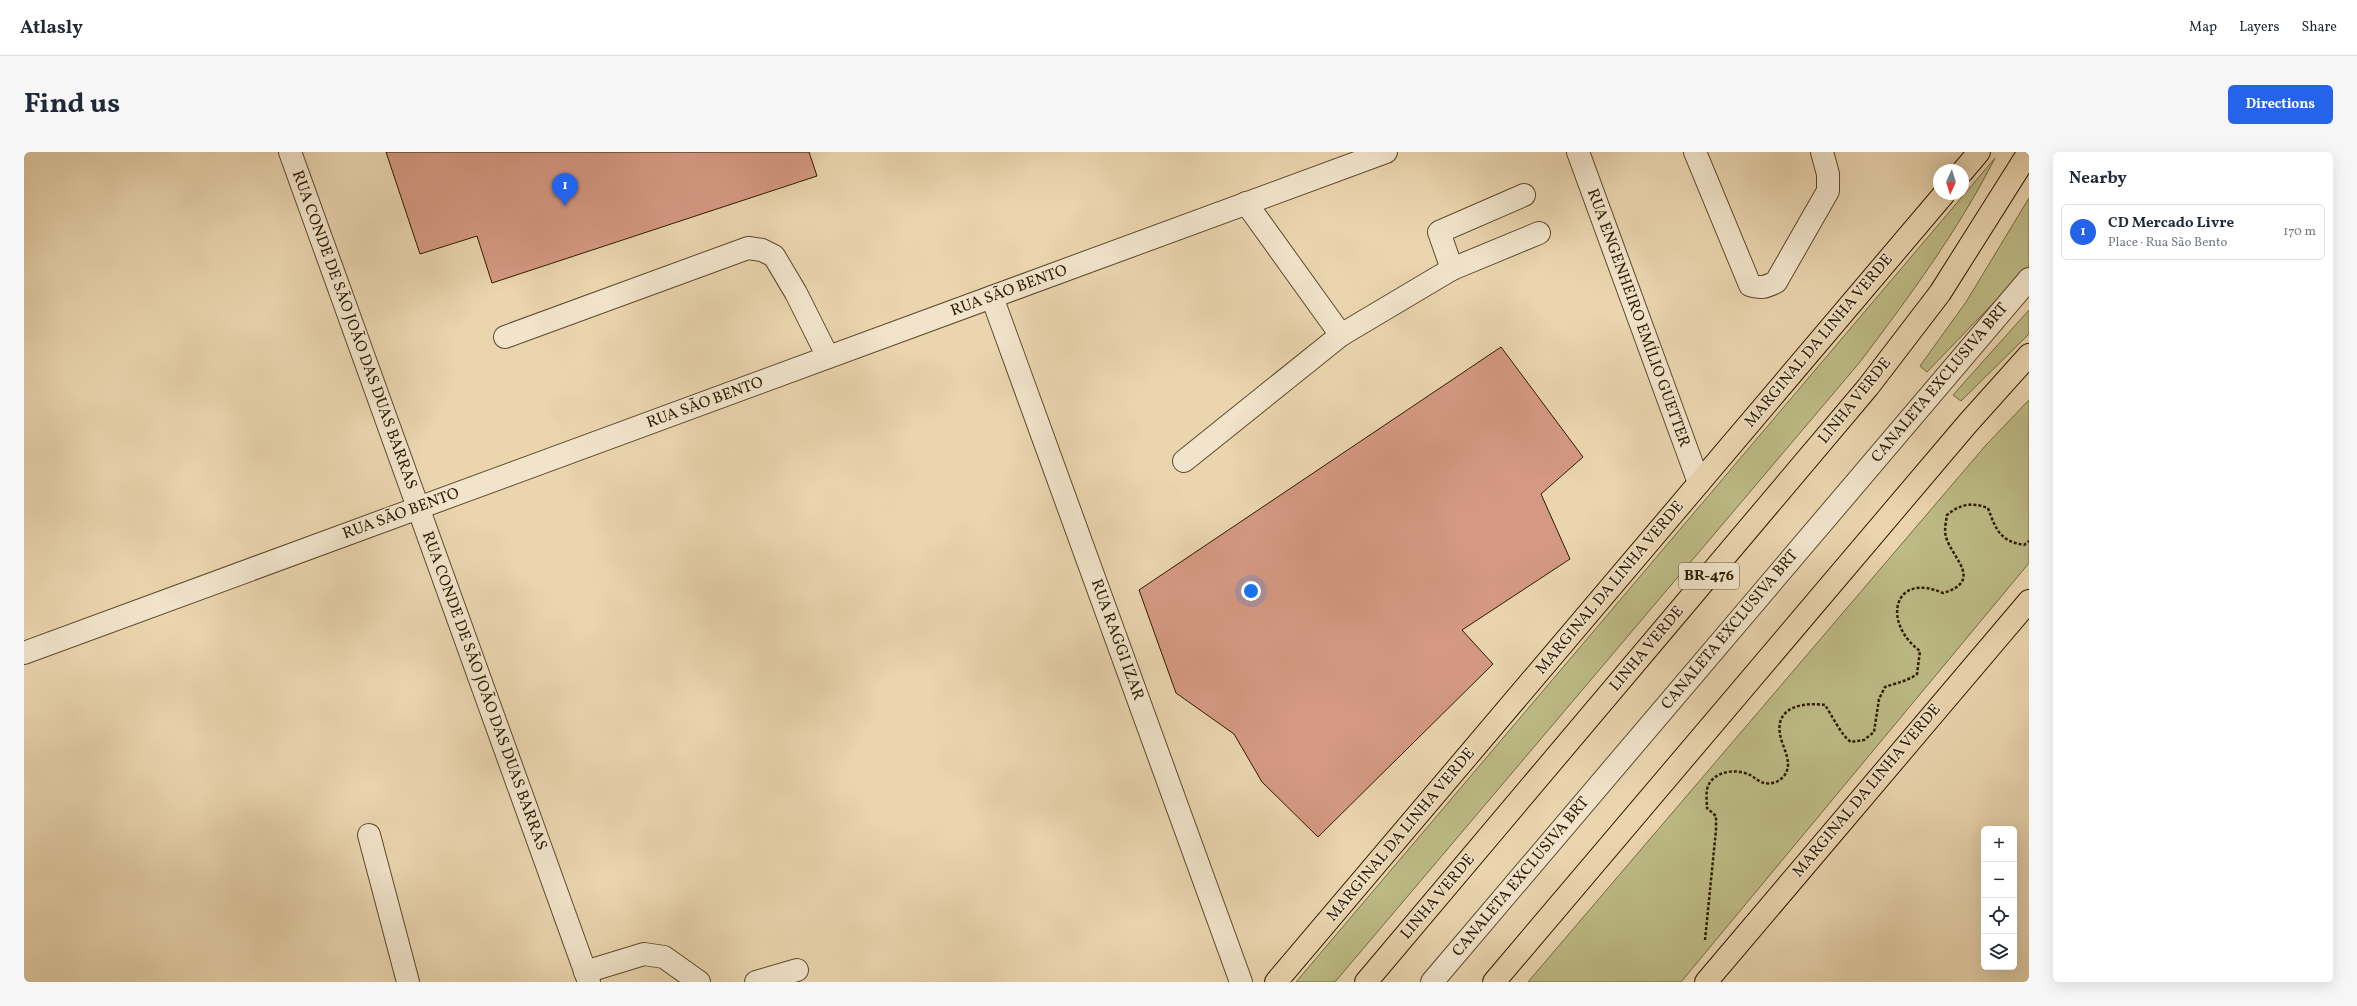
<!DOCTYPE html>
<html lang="en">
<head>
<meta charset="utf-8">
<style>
	body { margin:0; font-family:Vollkorn,serif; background:#f6f6f7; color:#1f2937 }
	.controls { position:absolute; right:12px; bottom:12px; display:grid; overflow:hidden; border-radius:6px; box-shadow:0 4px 16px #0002 }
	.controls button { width:36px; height:36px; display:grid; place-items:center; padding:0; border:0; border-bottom:1px solid #e0e1e3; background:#fff; color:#1f2937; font:20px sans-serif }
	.compass { position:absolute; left:1909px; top:12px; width:36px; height:36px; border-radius:50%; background:#fff; box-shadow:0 4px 16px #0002; rotate:184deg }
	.you { position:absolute; left:1227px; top:439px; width:14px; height:14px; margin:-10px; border:3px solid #fff; border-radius:50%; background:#1a73e8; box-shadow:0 0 0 6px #1a73e833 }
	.badge { display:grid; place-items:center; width:26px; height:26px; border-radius:50%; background:#2563eb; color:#fff; font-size:13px; font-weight:700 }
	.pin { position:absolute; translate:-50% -33px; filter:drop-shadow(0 1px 2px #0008) }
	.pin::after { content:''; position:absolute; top:21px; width:14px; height:12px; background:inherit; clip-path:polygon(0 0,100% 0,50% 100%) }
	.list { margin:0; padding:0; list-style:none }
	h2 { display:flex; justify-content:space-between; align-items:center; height:52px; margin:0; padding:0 16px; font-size:17px }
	h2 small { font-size:13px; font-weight:400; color:#747a83 }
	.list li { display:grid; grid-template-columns:26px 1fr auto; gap:12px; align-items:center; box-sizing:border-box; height:56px; margin:0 8px 8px; padding:0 8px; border:1px solid #e0e1e3; border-radius:6px }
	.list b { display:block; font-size:15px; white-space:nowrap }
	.list p { margin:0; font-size:13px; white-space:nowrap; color:#747a83 }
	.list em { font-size:13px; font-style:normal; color:#747a83 }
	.icon { flex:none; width:22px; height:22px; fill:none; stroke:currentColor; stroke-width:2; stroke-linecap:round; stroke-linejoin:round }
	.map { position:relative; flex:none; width:2005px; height:830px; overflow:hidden; border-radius:6px }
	header { display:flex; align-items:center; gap:24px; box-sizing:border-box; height:56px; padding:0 20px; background:#fff; border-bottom:1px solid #e0e1e3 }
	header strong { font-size:19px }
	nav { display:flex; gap:22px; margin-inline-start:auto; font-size:14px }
	.intro { display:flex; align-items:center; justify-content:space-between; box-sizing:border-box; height:96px; padding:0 24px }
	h1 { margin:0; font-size:28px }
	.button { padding:10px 18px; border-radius:6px; background:#2563eb; color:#fff; font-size:14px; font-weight:700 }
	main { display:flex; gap:24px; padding:0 24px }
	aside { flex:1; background:#fff; border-radius:6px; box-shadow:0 4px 16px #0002 }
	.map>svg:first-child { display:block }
</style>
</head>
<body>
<header>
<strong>Atlasly</strong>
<nav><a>Map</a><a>Layers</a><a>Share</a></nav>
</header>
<div class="intro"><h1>Find us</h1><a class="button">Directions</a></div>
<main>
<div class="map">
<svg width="2005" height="830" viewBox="0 0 2005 830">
	<rect width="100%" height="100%" fill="#ead5af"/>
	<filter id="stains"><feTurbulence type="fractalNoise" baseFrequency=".005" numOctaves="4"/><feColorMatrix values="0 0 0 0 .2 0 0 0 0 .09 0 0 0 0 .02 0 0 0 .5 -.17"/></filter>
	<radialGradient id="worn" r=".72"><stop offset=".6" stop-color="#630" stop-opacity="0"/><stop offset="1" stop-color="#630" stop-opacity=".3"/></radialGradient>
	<g fill="#bdbb86" stroke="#766b44">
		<path d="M 1971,6 C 1934,79 1885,145 1836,210 L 1311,830 L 1272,830 Z"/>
		<polygon points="2005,46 2005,114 1903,220 1896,214 1942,150"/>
		<polygon points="2005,158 2005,182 1937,249 1929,243"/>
		<polygon points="2005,248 2005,411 1657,830 1504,830 1962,293"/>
	</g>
	<g fill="#d59983" stroke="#2f1b01">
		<polygon points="362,0 785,0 793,24 468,131 453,84 396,102"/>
		<polygon points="1477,195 1559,305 1517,342 1546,407 1438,478 1469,512 1294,685 1238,630 1210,582 1152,541 1115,438"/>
	</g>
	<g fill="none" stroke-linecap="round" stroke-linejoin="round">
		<g stroke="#5e4a2c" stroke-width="24">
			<g id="minor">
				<polyline points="266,0 565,830"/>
				<polyline points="1554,0 1675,331"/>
				<path d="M 1671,0 L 1726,133 C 1736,137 1742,135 1752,130 L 1804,39 L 1804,22 L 1798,0"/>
				<polyline points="1222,51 1317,183"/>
				<polyline points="1428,117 1415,80 1500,43"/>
				<polyline points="968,145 1217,830"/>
				<polyline points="481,185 724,96 738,98 750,104 772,141 804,205"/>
				<polyline points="1160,309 1317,183 1428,117 1515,81"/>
				<polyline points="0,501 1362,0"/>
				<polyline points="345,683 384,830"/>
				<polyline points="561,820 620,802 640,805 675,830"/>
				<polyline points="732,830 773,818"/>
				<polyline points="1408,830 2005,127"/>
			</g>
		</g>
		<g stroke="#2f1b01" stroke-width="24">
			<g id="major">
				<polyline points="1939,19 1955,0"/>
				<polyline points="1252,830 1920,42"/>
				<polyline points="1682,830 2005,449"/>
			</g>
		</g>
		<g stroke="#2f1b01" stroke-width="24">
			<g id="highway">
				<polyline points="1342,830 1844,235 1916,141 2005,0"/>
				<polyline points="1470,830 1944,271 2005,203"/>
			</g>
		</g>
		<path stroke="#2f1b01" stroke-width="2.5" stroke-dasharray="3 2" stroke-linecap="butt" d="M 1681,788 L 1692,678 L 1692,664 L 1683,656 C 1683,649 1681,639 1685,632 C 1693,618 1714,617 1726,623 C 1730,625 1733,628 1737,630 C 1744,633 1754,631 1759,625 C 1771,612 1758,596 1756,582 C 1751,554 1781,550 1801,553 C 1809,565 1817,583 1827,590 L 1840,588 L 1850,580 L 1855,547 L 1861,535 C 1872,531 1884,529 1893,522 L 1896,499 C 1857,470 1870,419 1919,441 C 1960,429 1928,406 1922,385 C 1920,378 1922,370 1923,363 C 1936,352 1948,350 1964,356 C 1972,378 1976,389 2000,393 L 2005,389"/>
		<use href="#minor" stroke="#f1e4cb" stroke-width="22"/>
		<use href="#major" stroke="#ead5af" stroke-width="22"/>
		<use href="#highway" stroke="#ead5af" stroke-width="22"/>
	</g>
	<g text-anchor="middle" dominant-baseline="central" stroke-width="3" stroke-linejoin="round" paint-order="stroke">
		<rect fill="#f1e4cb" stroke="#69573e" stroke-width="1" x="1655" y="411" width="60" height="26" rx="3"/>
		<g font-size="15" font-weight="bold" fill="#2f1b01">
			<text x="1685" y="424">BR-476</text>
		</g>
		<g font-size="16" fill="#2f1b01" stroke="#f1e4cb">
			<text transform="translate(985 139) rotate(-20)">RUA SÃO BENTO</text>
			<text transform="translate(1614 166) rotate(70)">RUA ENGENHEIRO EMÍLIO GUETTER</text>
			<text transform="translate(330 178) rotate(70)">RUA CONDE DE SÃO JOÃO DAS DUAS BARRAS</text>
			<text transform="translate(1795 189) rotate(-50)">MARGINAL DA LINHA VERDE</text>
			<text transform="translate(1916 231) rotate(-50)">CANALETA EXCLUSIVA BRT</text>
			<text transform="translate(1831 249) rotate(-51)">LINHA VERDE</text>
			<text transform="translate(681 251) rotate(-20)">RUA SÃO BENTO</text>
			<text transform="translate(377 362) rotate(-20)">RUA SÃO BENTO</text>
			<text transform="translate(1586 436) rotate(-50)">MARGINAL DA LINHA VERDE</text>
			<text transform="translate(1706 478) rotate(-50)">CANALETA EXCLUSIVA BRT</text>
			<text transform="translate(1093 488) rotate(70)">RUA RAGGI IZAR</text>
			<text transform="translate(1623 497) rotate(-50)">LINHA VERDE</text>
			<text transform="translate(460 539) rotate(70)">RUA CONDE DE SÃO JOÃO DAS DUAS BARRAS</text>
			<text transform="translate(1843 639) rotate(-50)">MARGINAL DA LINHA VERDE</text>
			<text transform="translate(1377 683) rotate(-50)">MARGINAL DA LINHA VERDE</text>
			<text transform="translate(1497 725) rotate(-50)">CANALETA EXCLUSIVA BRT</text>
			<text transform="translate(1414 745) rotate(-50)">LINHA VERDE</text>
		</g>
	</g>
	<rect width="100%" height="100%" filter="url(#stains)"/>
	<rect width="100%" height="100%" fill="url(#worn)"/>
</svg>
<div class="controls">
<button>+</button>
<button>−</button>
<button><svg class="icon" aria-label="locate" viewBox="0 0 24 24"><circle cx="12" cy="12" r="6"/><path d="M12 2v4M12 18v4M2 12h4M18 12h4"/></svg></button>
<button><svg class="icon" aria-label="layers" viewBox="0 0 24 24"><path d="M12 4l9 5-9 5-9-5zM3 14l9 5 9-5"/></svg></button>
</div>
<svg class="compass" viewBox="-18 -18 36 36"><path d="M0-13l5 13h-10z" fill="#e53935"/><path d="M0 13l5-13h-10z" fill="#747a83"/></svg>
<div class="you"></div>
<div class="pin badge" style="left:541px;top:54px">1</div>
</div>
<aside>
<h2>Nearby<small></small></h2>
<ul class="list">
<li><span class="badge">1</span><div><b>CD Mercado Livre</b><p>Place · Rua São Bento</p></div><em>170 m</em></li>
</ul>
</aside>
</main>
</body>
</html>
